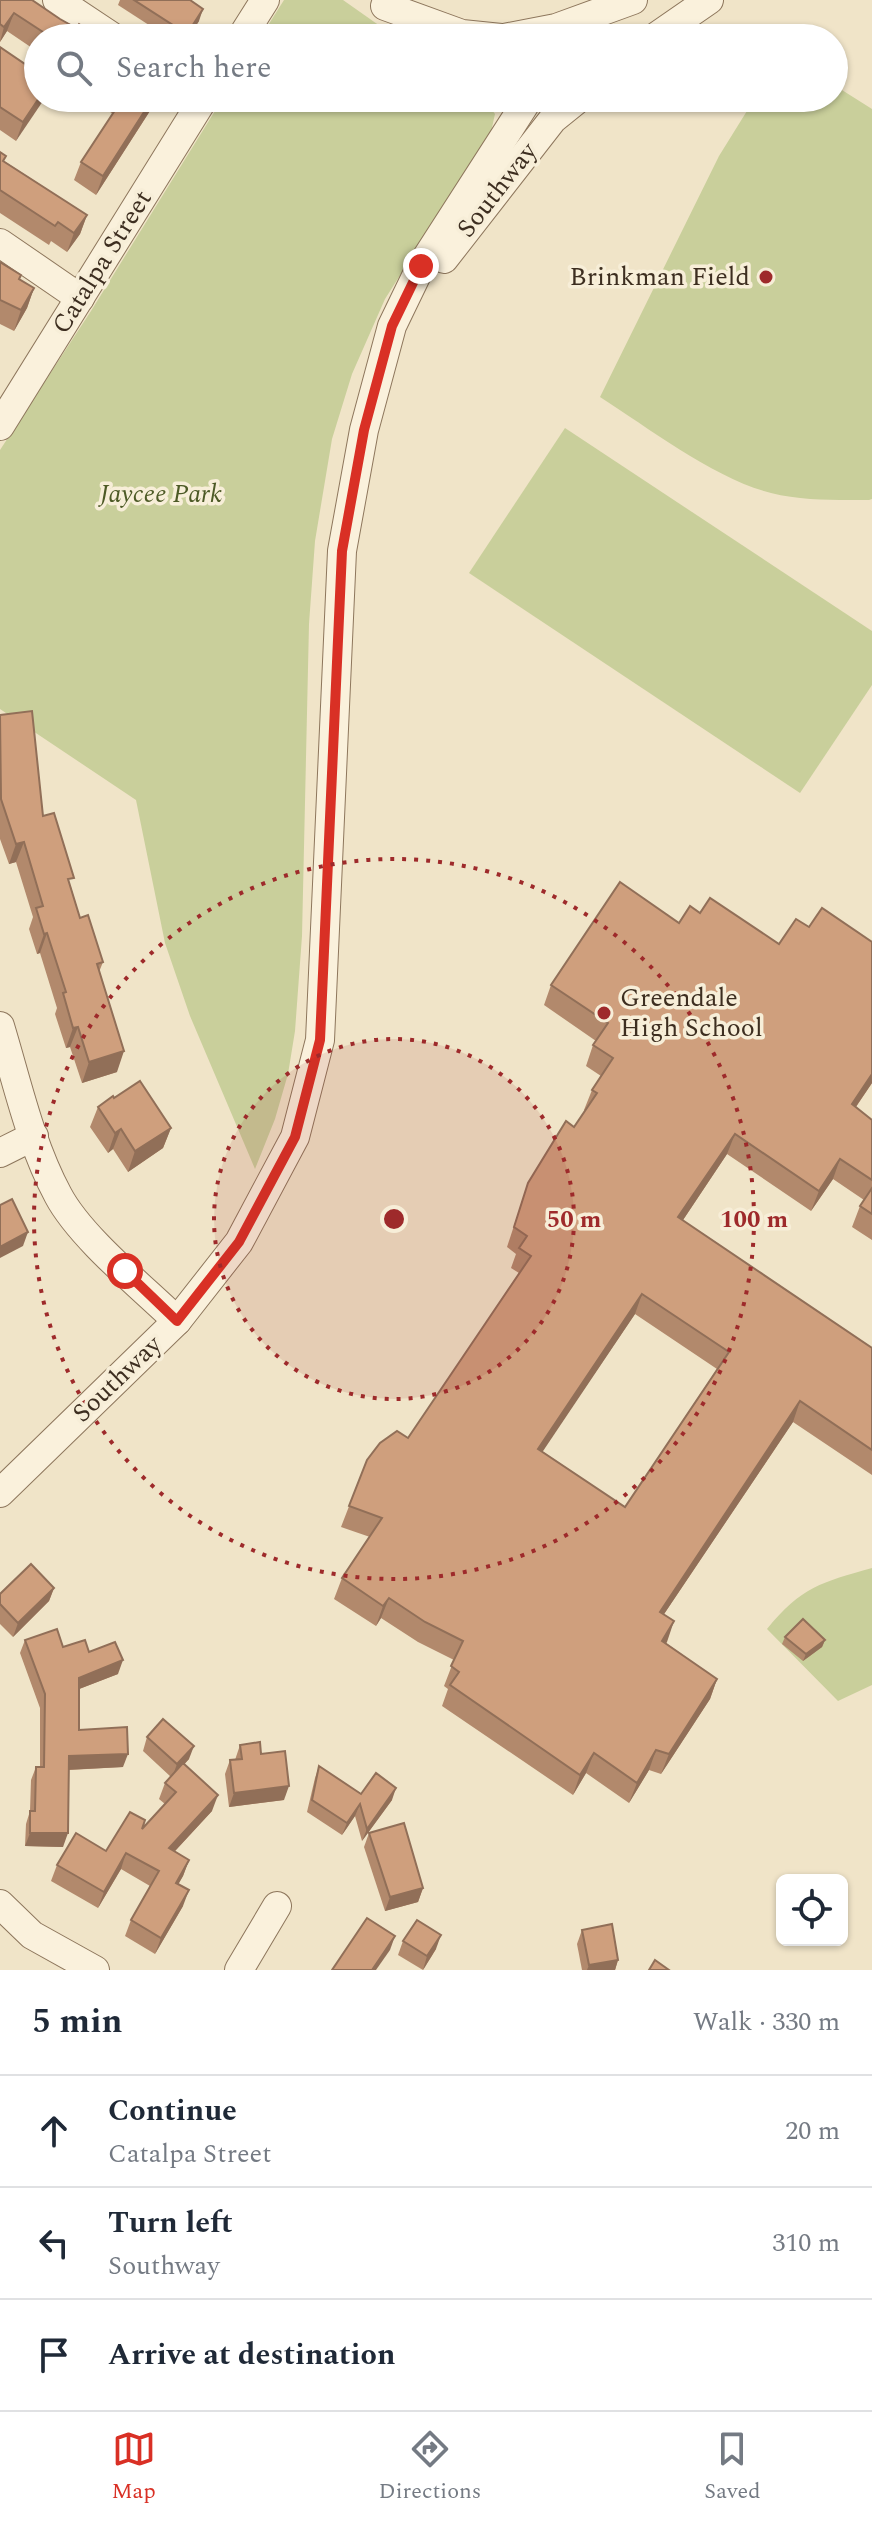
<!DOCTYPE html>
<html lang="en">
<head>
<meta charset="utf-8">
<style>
	body { margin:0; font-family:Spectral,serif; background:#f6f6f7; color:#1f2937 }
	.controls { position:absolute; right:24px; bottom:24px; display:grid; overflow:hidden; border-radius:12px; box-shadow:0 2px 6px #0004 }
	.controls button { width:72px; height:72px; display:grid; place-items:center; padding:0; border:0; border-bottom:2px solid #e0e1e3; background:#fff; color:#1f2937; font:40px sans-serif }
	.stop { position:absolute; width:24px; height:24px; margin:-18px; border:6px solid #d93025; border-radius:50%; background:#fff }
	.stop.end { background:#d93025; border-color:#fff; box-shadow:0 2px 8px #0008 }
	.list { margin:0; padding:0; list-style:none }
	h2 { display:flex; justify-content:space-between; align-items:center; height:104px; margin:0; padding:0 32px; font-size:34px }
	h2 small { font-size:26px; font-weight:400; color:#747a83 }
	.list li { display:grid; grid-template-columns:52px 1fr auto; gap:24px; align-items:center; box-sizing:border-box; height:112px; padding:0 32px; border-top:2px solid #e0e1e3 }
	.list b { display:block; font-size:30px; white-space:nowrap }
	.list p { margin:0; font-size:26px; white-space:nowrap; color:#747a83 }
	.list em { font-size:26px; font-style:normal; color:#747a83 }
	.icon { flex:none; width:44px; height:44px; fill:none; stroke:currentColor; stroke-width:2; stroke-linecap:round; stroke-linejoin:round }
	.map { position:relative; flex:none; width:872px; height:1970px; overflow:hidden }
	.search { position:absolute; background:#fff; box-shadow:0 2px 6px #0004; left:24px; right:24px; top:24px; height:88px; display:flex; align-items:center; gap:20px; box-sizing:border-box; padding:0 28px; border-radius:44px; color:#747a83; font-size:30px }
	.sheet { height:440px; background:#fff }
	nav { display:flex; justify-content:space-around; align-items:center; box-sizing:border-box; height:112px; border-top:2px solid #e0e1e3; background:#fff; font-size:22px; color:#747a83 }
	nav a { display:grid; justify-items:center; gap:4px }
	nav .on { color:#d93025 }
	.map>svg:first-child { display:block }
</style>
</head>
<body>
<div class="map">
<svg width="872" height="1970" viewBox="0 0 872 1970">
	<rect width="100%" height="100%" fill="#f0e4c8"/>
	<g fill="#c9cf9b">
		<polygon points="284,0 343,0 397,38 260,38"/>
		<path d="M 834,85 L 872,109 L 872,499 L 869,500 C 837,500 803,501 771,493 C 715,479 650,429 600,397 L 719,156 L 755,98 L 834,98 Z"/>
		<polygon points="223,98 483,98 495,114 491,132 385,299 352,374 332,439 315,541 309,624 302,936 295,1031 288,1074 275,1119 255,1169 190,1016 165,943 136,800 0,709 0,450 91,311"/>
		<polygon points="565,428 872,631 872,685 800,793 469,573"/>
		<path d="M 872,1568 L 872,1685 L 838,1701 L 767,1629 C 801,1587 822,1582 872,1568 Z"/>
	</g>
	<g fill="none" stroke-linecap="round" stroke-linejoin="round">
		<g stroke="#8d765c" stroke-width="30">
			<g id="minor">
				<polyline points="57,0 114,38"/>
				<polyline points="385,6 462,34 501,38"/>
				<polyline points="241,38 265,0"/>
				<polyline points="504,38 556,28 633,0"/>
				<polyline points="654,38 709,0"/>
				<polyline points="0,243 80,298"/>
				<polyline points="444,259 553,119 579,98"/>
				<polyline points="0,426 204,98"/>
				<path d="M 0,1026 C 17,1082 30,1143 58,1195 C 80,1237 142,1287 177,1321"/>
				<polyline points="0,1153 34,1136"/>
				<polyline points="0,1493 177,1321 239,1242 295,1137 320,1040 342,551 364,430 392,326 421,266 529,98"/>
				<polyline points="0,1904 32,1935 95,1970"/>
				<polyline points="239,1970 277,1906"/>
			</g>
		</g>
		<use href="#minor" stroke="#faf1dc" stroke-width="28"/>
	</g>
	<g fill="#b2896c" fill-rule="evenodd">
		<polygon points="0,0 60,19 99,38 38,38 38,98 16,141 0,130 0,47 28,66 38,52 7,31 0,42"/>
		<polygon points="120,0 190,0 199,21 188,38 169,38 118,5"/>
		<polygon points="90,98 157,98 155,103 96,195 74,180 81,162 113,114"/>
		<polygon points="0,152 4,161 87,215 80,234 67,252 51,241 49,245 0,213"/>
		<polygon points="0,262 20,280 34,288 27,308 14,331 0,324"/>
		<polygon points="0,715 43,816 71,887 80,918 103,962 99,972 117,1072 82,1083 70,1047 66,1048 55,1014 57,1008 40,953 37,954 29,929 33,917 16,862 9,864 0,839"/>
		<path d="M 551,985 L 872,1083 L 856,1107 L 872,1120 L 872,1240 L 852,1227 L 860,1206 L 864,1200 L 833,1179 L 811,1211 L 727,1154 L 683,1220 L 872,1348 L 872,1475 L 793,1422 L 664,1614 L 666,1643 L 717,1679 L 710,1699 L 661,1774 L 649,1770 L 629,1803 L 586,1773 L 573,1795 L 442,1706 L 448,1689 L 444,1686 L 454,1660 L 418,1642 L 381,1618 L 376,1626 L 334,1599 L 342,1578 L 370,1537 L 341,1527 L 367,1460 L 408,1438 L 519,1273 L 511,1268 L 516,1254 L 507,1247 L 528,1183 L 574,1127 L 585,1111 L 584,1110 L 592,1090 L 601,1076 L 586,1066 L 593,1045 L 596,1041 L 544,1005 ZM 635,1314 L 717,1369 L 625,1507 L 542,1451 Z"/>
		<polygon points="114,1098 171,1128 163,1148 128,1172 113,1149 108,1153 90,1127 98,1107"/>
		<polygon points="54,1588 49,1601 13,1637 0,1624 0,1594"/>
		<polygon points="785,1637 825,1640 822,1647 803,1661 782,1644"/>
		<polygon points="25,1640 89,1652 118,1674 79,1689 79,1730 123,1767 69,1770 63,1847 25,1846 26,1824 30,1811 31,1780 36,1767 40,1767 40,1708 20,1653"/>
		<polygon points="147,1737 189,1759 184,1764 212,1811 175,1851 189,1860 183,1876 178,1884 183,1906 155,1954 125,1936 131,1920 150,1886 121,1869 98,1908 51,1881 57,1865 106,1851 142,1829 165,1804 159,1799 165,1783 171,1777 143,1751"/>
		<polygon points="240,1745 261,1754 284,1800 229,1807 225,1774 230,1760 235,1760"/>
		<polygon points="319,1766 361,1794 392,1800 362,1841 355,1816 342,1835 307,1812 315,1778"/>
		<polygon points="369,1833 423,1888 418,1902 385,1911 364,1847"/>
		<polygon points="582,1930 618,1960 615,1970 582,1970 577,1944"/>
		<polygon points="403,1941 436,1949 423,1970 398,1955"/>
	</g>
	<g fill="#916f58">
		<polygon points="203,9 199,21 188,38 185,38"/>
		<polygon points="14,13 7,31 0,42 4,27"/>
		<polygon points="39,98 45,98 16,141 23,122"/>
		<polygon points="153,98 157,98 155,103 96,195 103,176"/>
		<polygon points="87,215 80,234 67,252 74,233"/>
		<polygon points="34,288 27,308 14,331 21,310"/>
		<polygon points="24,842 16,862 9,864 16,844"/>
		<polygon points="47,933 40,953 37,954 44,934"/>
		<polygon points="78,1027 70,1047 66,1048 73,1028"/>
		<polygon points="124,1051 117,1072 82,1083 89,1062"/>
		<polygon points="872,1074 872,1083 844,1124 852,1104"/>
		<polygon points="171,1128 163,1148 128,1172 135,1151"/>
		<polygon points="121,1129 113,1149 108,1153 115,1133"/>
		<polygon points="735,1134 727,1154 671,1238 678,1217"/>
		<polygon points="840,1159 833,1179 811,1211 819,1191"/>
		<polygon points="28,1232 23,1246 0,1258 0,1247"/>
		<polygon points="642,1294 635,1314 531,1469 538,1449"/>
		<polygon points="800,1401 793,1422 652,1632 660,1612"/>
		<polygon points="54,1588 49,1601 13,1637 18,1623"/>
		<polygon points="389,1598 381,1618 376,1626 383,1606"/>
		<polygon points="674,1621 667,1642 655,1661 662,1641"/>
		<polygon points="825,1640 822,1647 803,1661 806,1654"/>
		<polygon points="123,1660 118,1674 74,1691 79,1678"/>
		<polygon points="717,1679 710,1699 661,1774 669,1754"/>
		<polygon points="194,1746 189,1759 172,1778 177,1764"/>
		<polygon points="656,1750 649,1770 629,1803 637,1783"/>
		<polygon points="594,1753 586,1773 573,1795 580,1775"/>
		<polygon points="128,1754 123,1767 64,1770 69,1756"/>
		<polygon points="289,1786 284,1800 229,1807 234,1793"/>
		<polygon points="396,1788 392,1800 362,1841 367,1829"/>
		<polygon points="218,1795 212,1811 163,1864 169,1848"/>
		<polygon points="360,1804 355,1816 342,1835 347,1823"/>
		<polygon points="30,1833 68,1833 63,1847 25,1846"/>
		<polygon points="126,1853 121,1869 98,1908 104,1892"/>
		<polygon points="189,1860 183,1876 170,1899 176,1883"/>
		<polygon points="423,1888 418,1902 385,1911 390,1897"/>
		<polygon points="189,1890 183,1906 155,1954 161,1938"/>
		<polygon points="441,1935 436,1949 423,1970 427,1956"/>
		<polygon points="395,1936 390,1950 376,1970 372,1970"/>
		<polygon points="618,1960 615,1970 587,1970 589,1965"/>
	</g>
	<g fill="#cf9f7d" stroke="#916f58" stroke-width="2" fill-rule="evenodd">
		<polygon points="0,0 32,0 60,19 76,28 79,24 99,38 47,38 49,36 14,13 4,27 0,24"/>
		<polygon points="134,0 190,0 203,9 187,34"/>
		<polygon points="0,47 28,66 38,52 38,98 39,98 23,122 0,107"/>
		<polygon points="123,98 153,98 103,176 81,162"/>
		<polygon points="0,152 6,156 3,161 87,215 74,233 58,222 55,226 0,190"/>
		<polygon points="0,262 21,275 19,279 34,288 21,310 0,300"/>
		<polygon points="32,711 43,816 54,813 74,878 68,879 80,918 88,915 103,962 97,964 124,1051 89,1062 78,1027 73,1028 63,993 66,992 47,933 44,934 36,908 43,906 24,842 16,844 1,799 0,715"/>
		<path d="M 620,882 L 679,923 L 690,906 L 700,913 L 710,898 L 779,944 L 796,919 L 809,927 L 822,908 L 872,942 L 872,1074 L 852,1104 L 872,1120 L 872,1180 L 840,1159 L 819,1191 L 735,1134 L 678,1217 L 872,1348 L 872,1450 L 800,1401 L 660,1612 L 674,1621 L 662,1641 L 717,1679 L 669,1754 L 656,1750 L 637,1783 L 594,1753 L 580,1775 L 450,1685 L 459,1672 L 451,1666 L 463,1641 L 425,1622 L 389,1598 L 383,1606 L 342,1578 L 382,1518 L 349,1506 L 367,1460 L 380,1443 L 397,1431 L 408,1438 L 531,1256 L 519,1248 L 527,1236 L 514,1227 L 528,1183 L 566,1121 L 574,1127 L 597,1093 L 592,1090 L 613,1058 L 593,1045 L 608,1023 L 551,985 ZM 642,1294 L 729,1352 L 625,1507 L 538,1449 Z"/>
		<polygon points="140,1081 171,1128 135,1151 121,1129 115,1133 98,1107 113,1096 114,1098"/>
		<polygon points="872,1188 872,1214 860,1206"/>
		<polygon points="12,1199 28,1232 0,1247 0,1205"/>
		<polygon points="31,1564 54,1588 18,1623 0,1604 0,1594"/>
		<polygon points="803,1619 825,1640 806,1654 785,1637"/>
		<polygon points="57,1629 63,1647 85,1640 89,1652 115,1642 123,1660 79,1678 79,1730 127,1727 128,1754 69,1756 68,1833 30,1833 30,1811 35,1811 36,1767 44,1767 45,1694 25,1640"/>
		<polygon points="163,1719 194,1746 177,1764 147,1737"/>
		<polygon points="260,1742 261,1754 285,1751 289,1786 234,1793 230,1760 242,1759 240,1745"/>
		<polygon points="183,1763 218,1795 169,1848 189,1860 176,1883 189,1890 161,1938 131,1920 159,1871 126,1853 104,1892 57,1865 76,1833 106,1851 130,1812 145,1820 142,1829 176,1792 165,1783"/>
		<polygon points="319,1766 361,1794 376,1773 396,1788 367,1829 360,1804 347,1823 312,1800"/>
		<polygon points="404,1823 423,1888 390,1897 369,1833"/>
		<polygon points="367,1918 395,1936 372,1970 332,1970"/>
		<polygon points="417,1920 441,1935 427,1956 403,1941"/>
		<polygon points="612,1924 618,1960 589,1965 582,1930"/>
		<polygon points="655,1960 669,1970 649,1970"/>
	</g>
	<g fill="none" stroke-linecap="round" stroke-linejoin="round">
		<polyline stroke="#d93025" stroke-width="10" points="125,1271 177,1321 239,1242 295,1137 320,1040 342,551 364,430 392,326 421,266"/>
	</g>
	<circle cx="394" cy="1219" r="180" fill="#9e2a2b" fill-opacity=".12"/>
	<g fill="none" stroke="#9e2a2b" stroke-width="4" stroke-dasharray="4 8">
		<circle cx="394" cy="1219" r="180"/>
		<circle cx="394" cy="1219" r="360"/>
	</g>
	<g fill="#9e2a2b" stroke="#f7eed8" stroke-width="3">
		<circle cx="766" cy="277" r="8"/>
		<circle cx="604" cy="1013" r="8"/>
	</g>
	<g text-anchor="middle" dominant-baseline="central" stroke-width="7" stroke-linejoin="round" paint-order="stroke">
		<g font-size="26" fill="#3d2e20" stroke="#f7eed8">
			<text transform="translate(497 190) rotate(-52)">Southway</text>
			<text transform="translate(102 262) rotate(-58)">Catalpa Street</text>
			<text transform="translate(117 1379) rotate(-44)">Southway</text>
		</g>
		<g font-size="26" fill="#3d2e20" stroke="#f7eed8" text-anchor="end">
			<text x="750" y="277">Brinkman Field</text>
			<text x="620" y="998" text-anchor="start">Greendale<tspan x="620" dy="30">High School</tspan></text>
		</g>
		<g font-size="26" font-style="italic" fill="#4d5a26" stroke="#f7eed8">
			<text x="161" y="494">Jaycee Park</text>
		</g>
	</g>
	<circle cx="394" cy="1219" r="12" fill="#9e2a2b" stroke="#f7eed8" stroke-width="4"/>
	<g font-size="24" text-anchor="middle" font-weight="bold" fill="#9e2a2b" stroke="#f7eed8" stroke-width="7" stroke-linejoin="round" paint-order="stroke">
		<text x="574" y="1227">50 m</text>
		<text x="754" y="1227">100 m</text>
	</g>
</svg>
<div class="controls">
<button><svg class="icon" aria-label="locate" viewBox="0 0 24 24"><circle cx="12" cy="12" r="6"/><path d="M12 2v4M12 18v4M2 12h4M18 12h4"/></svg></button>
</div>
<div class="stop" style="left:125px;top:1271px"></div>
<div class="stop end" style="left:421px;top:266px"></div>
<div class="search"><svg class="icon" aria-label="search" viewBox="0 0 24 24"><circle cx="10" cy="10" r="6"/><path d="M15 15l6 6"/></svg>Search here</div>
</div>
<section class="sheet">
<h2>5 min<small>Walk · 330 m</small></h2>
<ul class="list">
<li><svg class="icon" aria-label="ahead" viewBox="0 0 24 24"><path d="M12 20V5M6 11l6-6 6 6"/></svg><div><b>Continue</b><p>Catalpa Street</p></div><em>20 m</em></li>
<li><svg class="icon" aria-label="left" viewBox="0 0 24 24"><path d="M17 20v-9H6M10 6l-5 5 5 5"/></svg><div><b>Turn left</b><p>Southway</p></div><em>310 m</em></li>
<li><svg class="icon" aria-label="arrive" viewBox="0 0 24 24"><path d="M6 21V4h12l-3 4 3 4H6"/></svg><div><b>Arrive at destination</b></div></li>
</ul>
</section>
<nav>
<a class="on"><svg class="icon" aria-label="map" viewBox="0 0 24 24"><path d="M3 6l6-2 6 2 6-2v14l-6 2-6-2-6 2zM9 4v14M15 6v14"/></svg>Map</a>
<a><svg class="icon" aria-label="directions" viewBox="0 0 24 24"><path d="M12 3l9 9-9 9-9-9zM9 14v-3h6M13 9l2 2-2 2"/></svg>Directions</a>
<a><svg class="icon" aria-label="saved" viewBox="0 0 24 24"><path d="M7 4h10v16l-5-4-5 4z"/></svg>Saved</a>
</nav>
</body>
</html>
